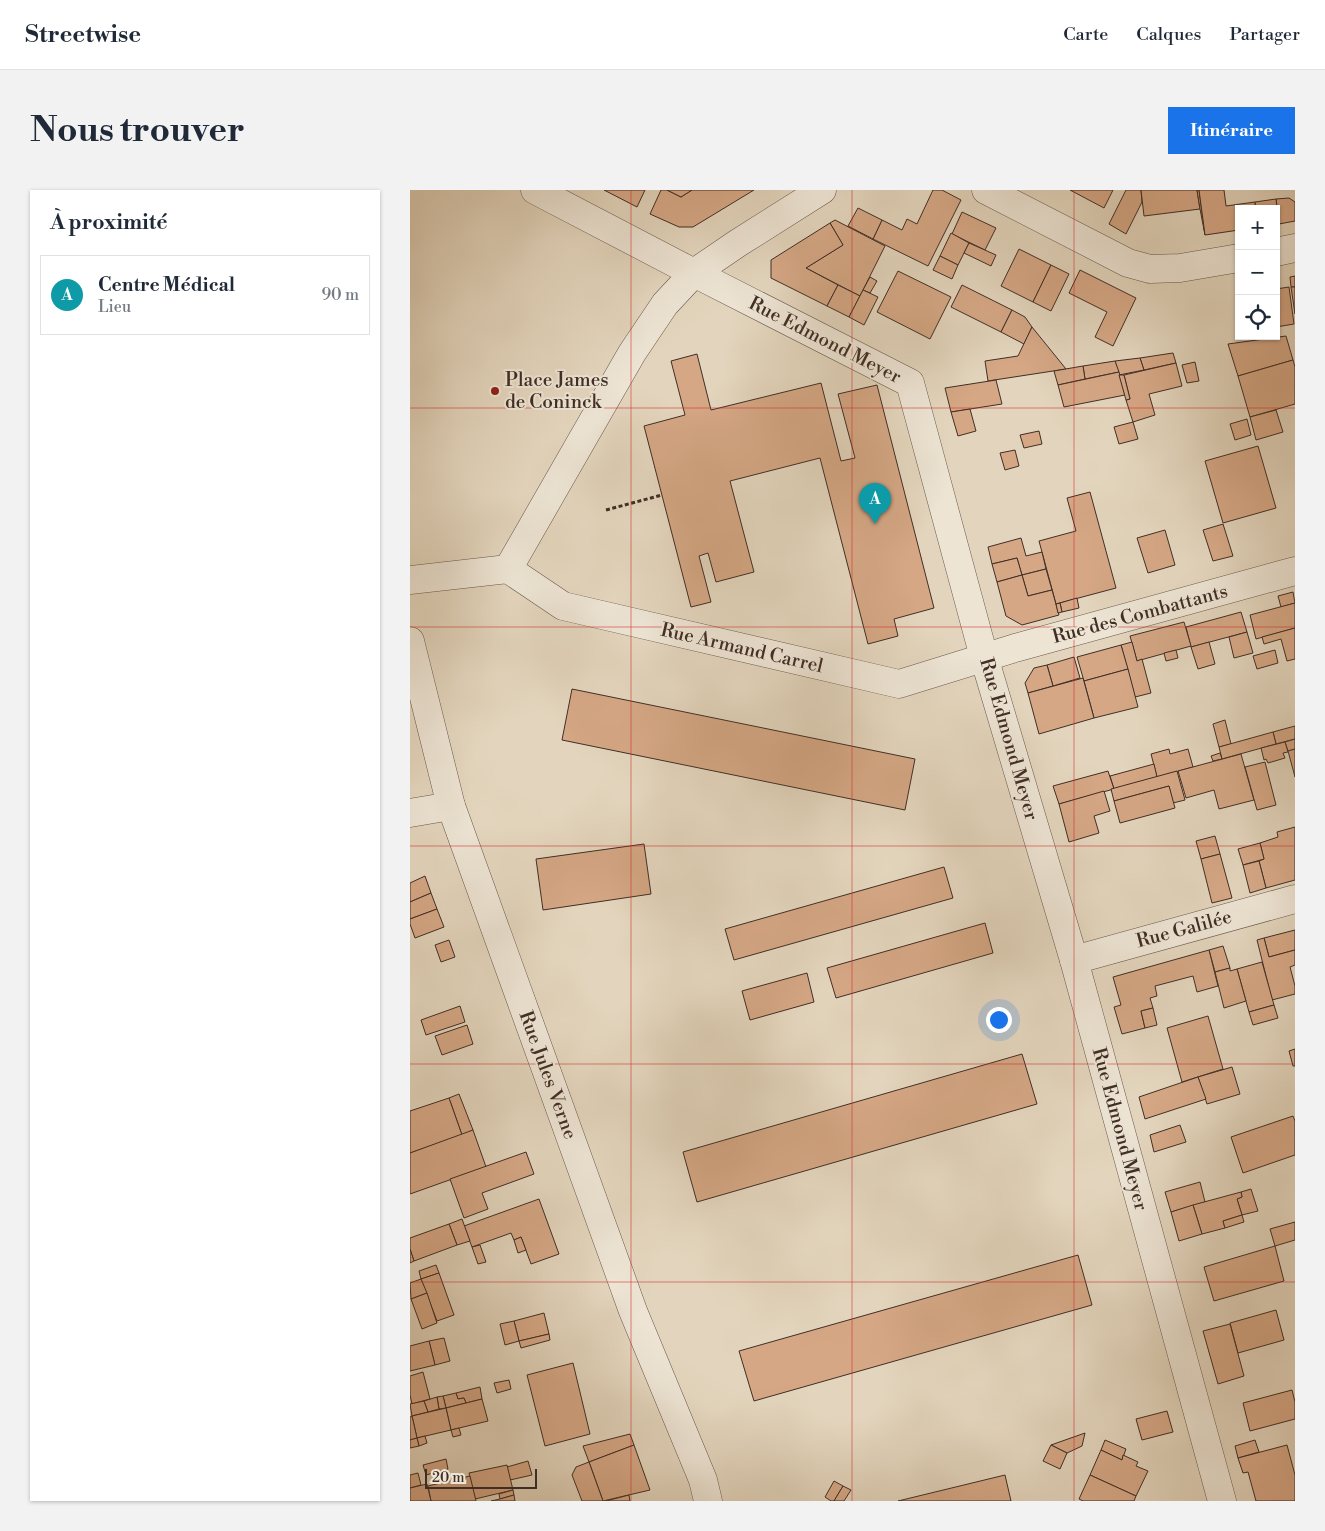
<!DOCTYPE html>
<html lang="fr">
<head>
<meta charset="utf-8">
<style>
	body { margin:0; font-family:"Libre Bodoni",serif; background:#f2f2f3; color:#1f2937 }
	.controls { position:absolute; right:15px; top:15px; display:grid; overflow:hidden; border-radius:0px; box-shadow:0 1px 4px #0004 }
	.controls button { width:45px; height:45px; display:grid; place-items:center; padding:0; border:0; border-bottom:1px solid #e0e1e3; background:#fff; color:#1f2937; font:25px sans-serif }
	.scale { position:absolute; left:15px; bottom:12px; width:112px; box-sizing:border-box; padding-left:5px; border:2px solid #402e26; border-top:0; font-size:14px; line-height:18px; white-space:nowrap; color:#402e26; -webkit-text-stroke:4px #ede4d4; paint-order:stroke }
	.you { position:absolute; left:588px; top:829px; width:18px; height:18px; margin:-12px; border:4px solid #fff; border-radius:50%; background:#1a73e8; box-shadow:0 0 0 8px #1a73e833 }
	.badge { display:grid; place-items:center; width:32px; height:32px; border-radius:50%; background:#1a73e8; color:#fff; font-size:16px; font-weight:700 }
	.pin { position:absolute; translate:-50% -41px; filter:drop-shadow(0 1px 2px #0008) }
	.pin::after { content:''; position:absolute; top:26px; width:18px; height:15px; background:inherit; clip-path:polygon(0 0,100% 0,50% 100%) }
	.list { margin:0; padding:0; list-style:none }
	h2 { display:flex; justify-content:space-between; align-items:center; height:65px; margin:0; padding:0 20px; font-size:21px }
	h2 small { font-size:16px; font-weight:400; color:#747a83 }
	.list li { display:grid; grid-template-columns:32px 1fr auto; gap:15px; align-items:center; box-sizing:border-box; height:80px; margin:0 10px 10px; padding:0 10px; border:1px solid #e0e1e3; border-radius:0px }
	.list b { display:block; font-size:19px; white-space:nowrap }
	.list p { margin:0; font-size:16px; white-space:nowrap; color:#747a83 }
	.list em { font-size:16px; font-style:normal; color:#747a83 }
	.icon { flex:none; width:28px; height:28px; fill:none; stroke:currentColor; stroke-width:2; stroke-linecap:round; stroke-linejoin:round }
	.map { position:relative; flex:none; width:885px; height:1311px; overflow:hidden; border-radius:0px }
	header { display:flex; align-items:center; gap:30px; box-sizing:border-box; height:70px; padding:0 25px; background:#fff; border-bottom:1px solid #e0e1e3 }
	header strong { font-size:24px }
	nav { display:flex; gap:28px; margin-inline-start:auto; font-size:18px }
	.intro { display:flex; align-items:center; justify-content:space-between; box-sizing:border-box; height:120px; padding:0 30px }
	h1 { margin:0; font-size:35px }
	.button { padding:12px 22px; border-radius:0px; background:#1a73e8; color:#fff; font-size:18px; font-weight:700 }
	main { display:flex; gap:30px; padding:0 30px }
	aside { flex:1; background:#fff; border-radius:0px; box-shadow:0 1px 4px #0004 }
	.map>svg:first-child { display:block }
</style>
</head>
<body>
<header>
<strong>Streetwise</strong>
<nav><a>Carte</a><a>Calques</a><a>Partager</a></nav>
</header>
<div class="intro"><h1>Nous trouver</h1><a class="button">Itinéraire</a></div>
<main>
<aside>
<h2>À proximité<small></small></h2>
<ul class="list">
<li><span class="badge" style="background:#0f9aa8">A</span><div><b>Centre Médical</b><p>Lieu</p></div><em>90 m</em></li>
</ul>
</aside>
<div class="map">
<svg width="885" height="1311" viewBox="0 0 885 1311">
	<rect width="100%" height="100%" fill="#e3d5bd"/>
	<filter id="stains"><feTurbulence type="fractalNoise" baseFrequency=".004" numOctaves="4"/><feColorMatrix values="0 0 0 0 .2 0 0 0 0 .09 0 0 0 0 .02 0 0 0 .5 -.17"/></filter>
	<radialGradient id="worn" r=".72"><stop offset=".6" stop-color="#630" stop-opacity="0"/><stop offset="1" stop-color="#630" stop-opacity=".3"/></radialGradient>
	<g fill="#d5a785" stroke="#402e26">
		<polygon points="194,0 235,0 227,17"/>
		<polygon points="251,0 257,0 271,7 282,0 344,0 283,37 269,37 240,24"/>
		<polygon points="257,0 282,0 271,7"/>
		<polygon points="523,0 532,0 551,10 518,76 463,49 472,30 492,40 497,29 507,34"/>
		<polygon points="660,0 703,0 694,18"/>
		<polygon points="716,0 731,0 732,12 716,44 699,34"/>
		<polygon points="731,0 787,0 790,19 734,26"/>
		<polygon points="787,0 789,0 795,45 790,19"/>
		<polygon points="789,0 814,0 816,16 845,12 846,19 829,19 829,40 795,45"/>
		<polygon points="879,8 885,12 885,31 869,34 866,9"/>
		<polygon points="866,9 869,34 866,34 866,19 846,19 845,12"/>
		<polygon points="448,18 472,30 463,49 438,36"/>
		<polygon points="552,22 586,38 575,60 542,44"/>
		<polygon points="425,30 475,56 450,106 396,78 433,55 420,33"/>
		<polygon points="420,33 433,55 396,78 428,95 417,116 361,88 361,70"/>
		<polygon points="541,43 559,53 548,75 530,66"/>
		<polygon points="559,53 586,65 581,76 554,63"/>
		<polygon points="609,59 641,75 623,112 591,96"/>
		<polygon points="530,66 548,75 542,89 523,80"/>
		<polygon points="641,75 659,84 641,121 623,112"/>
		<polygon points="670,80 726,108 703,156 685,147 697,122 659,103"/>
		<polygon points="488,81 541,107 520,149 467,122"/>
		<polygon points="885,86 885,97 881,97 880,87"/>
		<polygon points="460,87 467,91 460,103 453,100"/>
		<polygon points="428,95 450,106 439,127 417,116"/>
		<polygon points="552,95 602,120 591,142 541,117"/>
		<polygon points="879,97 884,134 866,137 866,99"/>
		<polygon points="881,97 885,97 885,124"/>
		<polygon points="453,100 468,107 454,135 439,127"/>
		<polygon points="602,120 615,127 622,137 614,154 591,142"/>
		<polygon points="622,137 656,179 578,191 575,171 608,166"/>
		<polygon points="876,146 883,170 828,186 818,154"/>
		<polygon points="763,163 766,173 734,180 730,168"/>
		<polygon points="287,164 301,220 411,193 431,271 445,268 428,204 467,195 524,418 484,429 488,446 458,454 410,268 320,291 344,382 306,392 298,363 289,366 301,412 281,417 234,236 275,225 261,171"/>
		<polygon points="730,168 734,180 709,185 705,171"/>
		<polygon points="883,170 885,177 885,214 840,227 828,186"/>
		<polygon points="705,171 709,182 675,189 673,176"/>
		<polygon points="785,172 789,191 777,193 772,175"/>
		<polygon points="766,173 772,196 739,204 745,225 723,232 716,210 720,209 714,185"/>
		<polygon points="673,176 675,189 648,195 644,181"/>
		<polygon points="709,182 715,205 654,217 648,195"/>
		<polygon points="709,185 714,185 720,209 716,210"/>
		<polygon points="586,190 592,214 541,222 535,198"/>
		<polygon points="560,219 566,241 548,246 541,222"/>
		<polygon points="866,220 873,242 846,250 840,227"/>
		<polygon points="837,229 841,245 825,250 820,234"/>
		<polygon points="723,232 728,249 709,254 704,237"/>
		<polygon points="629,241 632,254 614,258 610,245"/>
		<polygon points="848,256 866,318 813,333 795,271"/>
		<polygon points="605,260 609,276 595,280 590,263"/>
		<polygon points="680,302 706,398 646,414 629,351 666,341 657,308"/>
		<polygon points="813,334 823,366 803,371 793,340"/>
		<polygon points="755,340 765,375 738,383 727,348"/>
		<polygon points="611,348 616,366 632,362 636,379 612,385 607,368 582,374 578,357"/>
		<polygon points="607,368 612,385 587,392 582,374"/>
		<polygon points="636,379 642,400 618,406 612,385"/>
		<polygon points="612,385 618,406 642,400 649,425 612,435 596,426 587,392"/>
		<polygon points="883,402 885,413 871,417 868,406"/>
		<polygon points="667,408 669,418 652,422 650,413"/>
		<polygon points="650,413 652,422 648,423 646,414"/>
		<polygon points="885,413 885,438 846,449 840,425"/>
		<polygon points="831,422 837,442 781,457 776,437"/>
		<polygon points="774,432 781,456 727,471 720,446"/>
		<polygon points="885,438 885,469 877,471 871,449 854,454 852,447"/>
		<polygon points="837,442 843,463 824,468 819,447"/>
		<polygon points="722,452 727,471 732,469 741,503 725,507 711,455"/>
		<polygon points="799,452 805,474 788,479 781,457"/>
		<polygon points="711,455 718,479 674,491 667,467"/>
		<polygon points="766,460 768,468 756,471 754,463"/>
		<polygon points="865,460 868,473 847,479 843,466"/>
		<polygon points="664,467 670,488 643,496 637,475"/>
		<polygon points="637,475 643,496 618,503 615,493 624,478"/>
		<polygon points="718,479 728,517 684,528 674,491"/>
		<polygon points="673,488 684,528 629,544 618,503"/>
		<polygon points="162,499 505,569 495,620 152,550"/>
		<polygon points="815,530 821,554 809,557 803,534"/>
		<polygon points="885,536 885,549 866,554 863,542"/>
		<polygon points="863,542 866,554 812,569 809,557"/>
		<polygon points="885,549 885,559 878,561 875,552"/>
		<polygon points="875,552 878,562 873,563 875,568 858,573 856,569 854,570 851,558"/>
		<polygon points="759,559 760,564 778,559 783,577 747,587 741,564"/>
		<polygon points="885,559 885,587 878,561"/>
		<polygon points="810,563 812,569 803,571 801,566"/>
		<polygon points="831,564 844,610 809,619 804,600 776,608 768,581"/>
		<polygon points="855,572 866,615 847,620 835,577"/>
		<polygon points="744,574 747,587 704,599 700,586"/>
		<polygon points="698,581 704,599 649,614 643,596"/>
		<polygon points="767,581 775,610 763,613 759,596 704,611 701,599"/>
		<polygon points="759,596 765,618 710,633 704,611"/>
		<polygon points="694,601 700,621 684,626 689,643 659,652 649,614"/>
		<polygon points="885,637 885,690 856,698 849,671 854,669 850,653 868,647 867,642"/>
		<polygon points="805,646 810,664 791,669 786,651"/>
		<polygon points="850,653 854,669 833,675 828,659"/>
		<polygon points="234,654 241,704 133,720 126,669"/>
		<polygon points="810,664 822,708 802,713 791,669"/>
		<polygon points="849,671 856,698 840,703 833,675"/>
		<polygon points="534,677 543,708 324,770 315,739"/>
		<polygon points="15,686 21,703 0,712 0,693"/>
		<polygon points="21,703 27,719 0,729 0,712"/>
		<polygon points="27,719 34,737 5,748 0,734 0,729"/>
		<polygon points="575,733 583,763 426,808 417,778"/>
		<polygon points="885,740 885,760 859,767 854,748"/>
		<polygon points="854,748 859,767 885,760 885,775 880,777 885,796 885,804 862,810 847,750"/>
		<polygon points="39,750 45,767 31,772 25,755"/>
		<polygon points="813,756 820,778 805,782 799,760"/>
		<polygon points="799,760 808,796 787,802 783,786 745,796 747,806 740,808 743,818 731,821 735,838 712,844 704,817 711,815 703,787"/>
		<polygon points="852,772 864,815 839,822 827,779"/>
		<polygon points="820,778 820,781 827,779 836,811 814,818 805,782"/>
		<polygon points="397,783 404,812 340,830 332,801"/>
		<polygon points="864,815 868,828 843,835 839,822"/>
		<polygon points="50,816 55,832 16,845 11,830"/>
		<polygon points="743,818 747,835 735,838 731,821"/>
		<polygon points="798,826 813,879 772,892 757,838"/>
		<polygon points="57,835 63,854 32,865 25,846"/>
		<polygon points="885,859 885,876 883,876 879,861"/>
		<polygon points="612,864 627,914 287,1012 273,962"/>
		<polygon points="822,877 830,904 797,914 788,887"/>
		<polygon points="788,887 796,909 735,929 729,907"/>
		<polygon points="49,904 63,940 52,945 39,908"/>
		<polygon points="39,908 52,945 0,963 0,921"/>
		<polygon points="883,926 885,931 885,965 833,983 821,947"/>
		<polygon points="770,935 776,952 744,962 740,945"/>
		<polygon points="63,940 76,977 0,1004 0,963"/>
		<polygon points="116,962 124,984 72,1003 78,1019 54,1028 40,989"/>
		<polygon points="790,992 795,1012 761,1022 755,1002"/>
		<polygon points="841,999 848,1021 832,1025 827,1009 832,1007 831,1002"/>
		<polygon points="831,1002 832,1007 827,1009 832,1025 813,1031 815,1038 792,1044 783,1015"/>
		<polygon points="129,1009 149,1064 121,1074 111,1047 104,1050 101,1043 62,1057 54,1036"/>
		<polygon points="783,1015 792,1044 769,1051 761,1022"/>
		<polygon points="832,1025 834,1032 815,1038 813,1031"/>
		<polygon points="52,1029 60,1051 47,1055 39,1034"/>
		<polygon points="885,1032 885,1050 865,1056 860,1039"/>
		<polygon points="39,1034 47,1055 4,1071 0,1059 0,1048"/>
		<polygon points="111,1047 116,1060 108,1063 104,1050"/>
		<polygon points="70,1055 76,1072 68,1074 62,1057"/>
		<polygon points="865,1056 874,1091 804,1111 794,1077"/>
		<polygon points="0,1059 4,1071 0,1073"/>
		<polygon points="668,1065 682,1115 344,1211 329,1161"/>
		<polygon points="26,1075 29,1083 11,1089 9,1081"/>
		<polygon points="29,1083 44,1125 27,1131 11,1089"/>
		<polygon points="11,1089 17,1103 1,1109 0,1093"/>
		<polygon points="17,1103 27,1133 12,1139 1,1109"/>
		<polygon points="866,1120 874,1150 828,1163 820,1133"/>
		<polygon points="134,1123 139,1144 109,1151 104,1131"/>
		<polygon points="104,1131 109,1151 95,1155 90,1134"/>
		<polygon points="820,1134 834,1186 808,1194 793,1141"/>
		<polygon points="139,1144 140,1150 111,1158 109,1151"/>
		<polygon points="34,1148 40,1171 25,1175 19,1151"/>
		<polygon points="19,1151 25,1175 0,1181 0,1156"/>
		<polygon points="163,1173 180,1244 135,1256 117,1185"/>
		<polygon points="13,1182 20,1209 2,1214 0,1205 0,1186"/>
		<polygon points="99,1190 101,1199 87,1203 84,1193"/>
		<polygon points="70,1197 72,1209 56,1213 54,1208 48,1209 46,1203"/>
		<polygon points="882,1200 885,1212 885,1229 840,1241 833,1213"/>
		<polygon points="46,1203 48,1209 54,1208 56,1213 36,1218 33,1206"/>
		<polygon points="33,1206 36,1218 29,1219 27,1207"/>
		<polygon points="27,1207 29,1219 18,1222 14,1211"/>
		<polygon points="72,1209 78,1231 41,1240 36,1218"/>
		<polygon points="14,1211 18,1222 2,1226 0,1214"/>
		<polygon points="36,1218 41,1240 7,1248 2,1226"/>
		<polygon points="757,1221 763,1242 732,1250 726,1229"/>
		<polygon points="2,1226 7,1248 0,1250 0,1227"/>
		<polygon points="49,1238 51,1245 43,1247 41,1240"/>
		<polygon points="675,1243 672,1256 657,1263 641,1255"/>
		<polygon points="220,1244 224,1255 179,1272 173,1256"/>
		<polygon points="15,1246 17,1253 9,1256 7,1248"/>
		<polygon points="7,1248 9,1256 0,1258 0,1250"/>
		<polygon points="695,1250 716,1259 712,1270 691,1260"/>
		<polygon points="845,1250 849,1262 828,1268 825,1256"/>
		<polygon points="224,1255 240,1300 193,1311 179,1272"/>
		<polygon points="641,1255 657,1263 650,1279 633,1271"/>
		<polygon points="877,1255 885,1285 885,1311 846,1311 838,1282 833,1283 828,1268"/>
		<polygon points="691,1260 712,1270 713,1265 728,1272 726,1276 738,1281 726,1306 680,1285"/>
		<polygon points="36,1269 38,1279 16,1285 13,1275"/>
		<polygon points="118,1271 122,1285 100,1290 97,1277"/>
		<polygon points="179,1272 193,1311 172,1311 162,1285 166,1277"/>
		<polygon points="97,1275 103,1300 65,1309 59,1283"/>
		<polygon points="8,1283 11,1295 0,1298 0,1285"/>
		<polygon points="595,1285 601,1311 488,1311"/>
		<polygon points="680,1285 726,1306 724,1311 673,1311 669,1309"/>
		<polygon points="60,1286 66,1311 21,1311 18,1296"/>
		<polygon points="424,1291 433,1296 424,1311 421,1311 415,1307"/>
		<polygon points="17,1294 21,1311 0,1311 0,1298"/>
		<polygon points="433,1296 441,1300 434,1311 424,1311"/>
		<polygon points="103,1300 104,1305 90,1309 89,1304"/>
		<polygon points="104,1305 105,1311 81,1311 90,1309"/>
		<polygon points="219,1305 220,1311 196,1311"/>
	</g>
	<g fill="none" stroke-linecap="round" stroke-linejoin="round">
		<g stroke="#69584c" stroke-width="29">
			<g id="minor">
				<polyline points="125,0 284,83 500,193 574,467 664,770 812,1311"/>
				<polyline points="576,0 718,73 740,79 770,78 829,68"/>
				<polyline points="866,62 885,58"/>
				<polyline points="98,379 153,416 489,494 605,458 885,381"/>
				<polyline points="0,390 98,379 222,163 255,114 284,83 328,53 412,0"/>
				<polyline points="0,451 41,616 223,1121 293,1290 298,1311"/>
				<polyline points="0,623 41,616"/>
				<polyline points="664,770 885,709"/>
			</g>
		</g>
		<polyline stroke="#402e26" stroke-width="3" stroke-dasharray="4 2.5" stroke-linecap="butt" points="196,320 252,305"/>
		<use href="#minor" stroke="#ede4d4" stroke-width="28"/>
	</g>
	<path fill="none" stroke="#d62828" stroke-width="1" stroke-opacity="0.55" d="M 221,0 L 221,1311M 442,0 L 442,1311M 664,0 L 664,1311M 0,218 L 885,218M 0,437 L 885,437M 0,656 L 885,656M 0,874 L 885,874M 0,1092 L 885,1092"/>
	<circle fill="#8f2418" stroke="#ede4d4" stroke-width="2" cx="85" cy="201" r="5"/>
	<g text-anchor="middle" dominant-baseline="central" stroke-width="4" stroke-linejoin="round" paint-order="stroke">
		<g font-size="19" fill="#402e26" stroke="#ede4d4">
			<text transform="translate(415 150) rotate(27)">Rue Edmond Meyer</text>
			<text transform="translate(730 424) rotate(-15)">Rue des Combattants</text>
			<text transform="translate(332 458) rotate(13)">Rue Armand Carrel</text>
			<text transform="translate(599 549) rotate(74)">Rue Edmond Meyer</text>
			<text transform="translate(774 739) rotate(-15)">Rue Galilée</text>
			<text transform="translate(138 885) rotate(70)">Rue Jules Verne</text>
			<text transform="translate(710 939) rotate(75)">Rue Edmond Meyer</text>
		</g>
		<g font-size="19" fill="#402e26" stroke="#ede4d4" text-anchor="start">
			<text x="95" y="190">Place James<tspan x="95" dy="22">de Coninck</tspan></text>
		</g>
	</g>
	<rect width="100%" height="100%" filter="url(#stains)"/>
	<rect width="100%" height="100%" fill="url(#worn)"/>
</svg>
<div class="controls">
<button>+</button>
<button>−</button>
<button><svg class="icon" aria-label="locate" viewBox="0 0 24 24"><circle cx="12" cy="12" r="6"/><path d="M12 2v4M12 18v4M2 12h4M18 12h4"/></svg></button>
</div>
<div class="scale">20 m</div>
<div class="you"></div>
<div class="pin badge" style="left:465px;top:334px;background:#0f9aa8">A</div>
</div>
</main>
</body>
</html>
